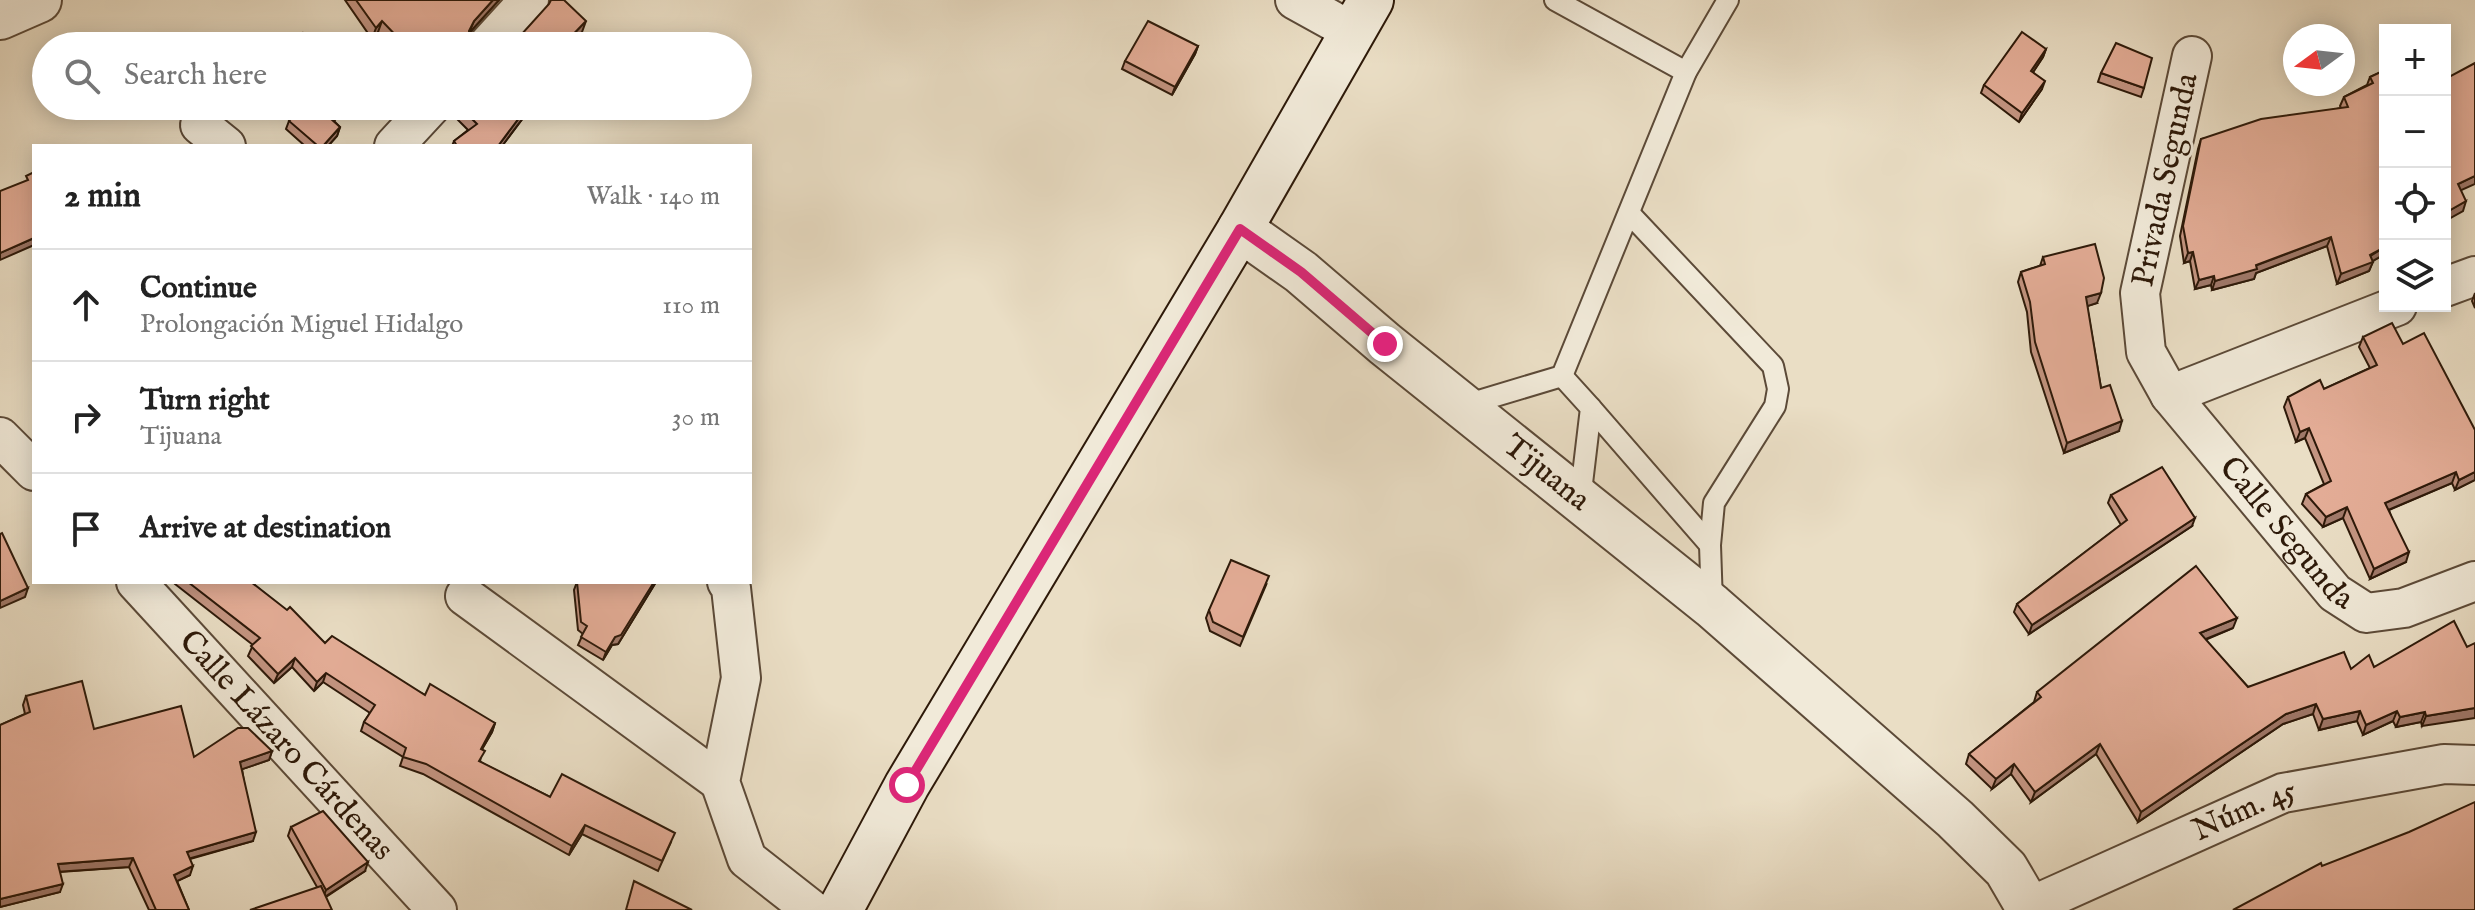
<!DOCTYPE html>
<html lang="en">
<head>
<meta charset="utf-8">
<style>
	body { margin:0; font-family:"IM FELL English",serif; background:#f2f2f2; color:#222 }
	.controls { position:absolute; right:24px; top:24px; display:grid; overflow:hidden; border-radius:0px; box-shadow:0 4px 20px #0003 }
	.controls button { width:72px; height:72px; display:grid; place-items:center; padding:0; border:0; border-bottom:2px solid #e0e0e0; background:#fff; color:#222; font:40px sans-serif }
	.compass { position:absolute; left:2283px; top:24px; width:72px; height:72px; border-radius:50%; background:#fff; box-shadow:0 4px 20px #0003; rotate:255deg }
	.stop { position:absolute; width:24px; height:24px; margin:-18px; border:6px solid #db2777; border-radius:50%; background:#fff }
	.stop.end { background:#db2777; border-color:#fff; box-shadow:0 2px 8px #0008 }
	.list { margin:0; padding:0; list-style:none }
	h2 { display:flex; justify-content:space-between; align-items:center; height:104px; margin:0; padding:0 32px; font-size:34px }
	h2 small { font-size:26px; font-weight:400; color:#767676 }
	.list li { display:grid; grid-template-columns:52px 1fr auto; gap:24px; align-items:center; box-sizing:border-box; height:112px; padding:0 32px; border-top:2px solid #e0e0e0 }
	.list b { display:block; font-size:30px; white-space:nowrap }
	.list p { margin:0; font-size:26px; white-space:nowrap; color:#767676 }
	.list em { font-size:26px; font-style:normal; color:#767676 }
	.icon { flex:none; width:44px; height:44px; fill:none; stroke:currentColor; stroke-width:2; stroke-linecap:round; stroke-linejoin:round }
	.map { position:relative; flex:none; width:2475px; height:910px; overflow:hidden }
	.search { position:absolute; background:#fff; box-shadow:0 4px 20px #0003; left:32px; top:32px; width:720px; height:88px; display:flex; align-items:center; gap:20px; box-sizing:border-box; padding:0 28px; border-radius:44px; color:#767676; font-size:30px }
	.panel { position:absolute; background:#fff; box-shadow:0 4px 20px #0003; left:32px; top:144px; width:720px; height:440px; border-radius:0px }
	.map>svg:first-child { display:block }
</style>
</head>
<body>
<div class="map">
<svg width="2475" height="910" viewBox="0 0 2475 910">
	<rect width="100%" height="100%" fill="#eadec5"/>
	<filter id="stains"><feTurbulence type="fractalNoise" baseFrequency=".0025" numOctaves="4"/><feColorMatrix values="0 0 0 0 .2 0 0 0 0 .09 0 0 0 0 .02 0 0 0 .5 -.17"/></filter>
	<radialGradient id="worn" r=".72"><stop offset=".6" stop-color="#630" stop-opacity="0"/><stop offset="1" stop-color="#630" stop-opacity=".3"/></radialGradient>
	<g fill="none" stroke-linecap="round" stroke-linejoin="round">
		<g stroke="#5c4a38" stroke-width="24">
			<g id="service">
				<polyline points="1555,0 1686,72"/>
				<polyline points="1629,213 1773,366 1778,389 1775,406 1714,503 1710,545 1712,604"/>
				<polyline points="1562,376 1591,408 1580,500"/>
				<polyline points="1462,406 1562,376 1686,72 1728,0"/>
				<polyline points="1591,408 1710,545"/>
			</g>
		</g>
		<g stroke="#5c4a38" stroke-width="42">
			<g id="minor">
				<polyline points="1295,0 1351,31"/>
				<polyline points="487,46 529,0"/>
				<path id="s1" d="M 2192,56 L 2140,293 L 2146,352 L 2170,395 L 2335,593 L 2366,613 L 2404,608 L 2475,581"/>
				<polyline points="200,125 226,146"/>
				<polyline points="394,146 431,106"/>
				<polyline points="2445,287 2475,276"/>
				<polyline points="2170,395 2397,306"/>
				<polyline points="0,437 34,471"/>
				<path id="s2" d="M 136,582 L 437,910"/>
				<polyline points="727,582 731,588 741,678 720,782 747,859 812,910"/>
				<polyline points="465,596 720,782"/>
				<path id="s3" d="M 2029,907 L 2283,793 L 2444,764 L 2475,765"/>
			</g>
		</g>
		<g stroke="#5c4a38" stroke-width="48">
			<g id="tertiary">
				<polyline points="0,17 39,0"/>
				<path id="s4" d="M 1240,229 L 1301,272 L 1385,344 L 1712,606 L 1955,819 L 2006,869 L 2030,910"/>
			</g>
		</g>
		<g stroke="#2d1909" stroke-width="48">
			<polyline id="secondary" points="840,910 907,785 1240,229 1371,0"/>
		</g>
		<use href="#service" stroke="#f1ead9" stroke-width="20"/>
		<use href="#minor" stroke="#f1ead9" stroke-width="38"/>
		<use href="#tertiary" stroke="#f1ead9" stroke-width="44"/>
		<use href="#secondary" stroke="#f1ead9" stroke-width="44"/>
	</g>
	<g fill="#c49582" stroke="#2d1909" stroke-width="2">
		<polygon points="345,0 499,0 470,32 470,42 473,46 392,46 378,32 372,39"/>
		<polygon points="1198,46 1195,54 1172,95 1122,69 1125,61"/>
		<polygon points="2046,49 2043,57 2033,72 2042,89 2019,122 1981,93 1984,85"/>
		<polygon points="2385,70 2385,254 2373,261 2369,271 2337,284 2327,246 2256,273 2254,279 2212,290 2211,285 2195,289 2190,261 2184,263 2180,236 2198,149 2201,139 2341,108 2340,106 2344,97 2367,85 2370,77"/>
		<polygon points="2101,73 2144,88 2141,97 2098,82"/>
		<polygon points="294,106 347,106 334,121 340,127 337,136 328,146 305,146 286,129 289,121 299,110"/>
		<polygon points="452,106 532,106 502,146 452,146 454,141 468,130 451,113"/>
		<polygon points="2043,257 2097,303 2087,306 2101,388 2119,431 2064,453 2031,352 2027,312 2018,282 2021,272 2040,266"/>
		<polygon points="2475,293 2475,308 2472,301"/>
		<polygon points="2363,337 2475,480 2455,490 2452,483 2389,510 2406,562 2370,579 2343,518 2323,527 2302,504 2306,494 2324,484 2305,438 2296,442 2284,407 2288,397 2324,389 2370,368 2359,347"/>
		<polygon points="2111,495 2192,526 2029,634 2014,612 2017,604 2121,525 2108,503"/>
		<polygon points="176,582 251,582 325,643 425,695 495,723 492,732 482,749 480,762 550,797 671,842 658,871 582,834 569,855 423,774 400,766 403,757 361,731 364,722 370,713 323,682 314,691 292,667 274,683 248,656 253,645 175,584"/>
		<polygon points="577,582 656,582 618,644 612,645 603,660 578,645 583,634 578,630 574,590"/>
		<polygon points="1266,585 1240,646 1210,631 1206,618 1209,610"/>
		<polygon points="2233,628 2205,640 2248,687 2351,669 2374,667 2467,647 2422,726 2421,722 2396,727 2393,721 2363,735 2357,721 2319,730 2313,714 2283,724 2138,822 2096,754 2031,802 2011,774 1992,789 1966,764 1969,754 2034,702 2037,692"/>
		<polygon points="26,696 94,729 194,757 272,751 269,760 242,769 253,841 190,859 190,875 177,881 189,910 149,910 129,867 60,872 60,892 0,907 0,725 25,714 23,705"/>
		<polygon points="291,827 365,871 326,897 317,887 288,836"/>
	</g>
	<g fill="#a0796a" stroke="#2d1909" stroke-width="2">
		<polygon points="493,0 499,0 470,32 465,42 474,21"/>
		<polygon points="382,21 378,32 372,39 376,28"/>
		<polygon points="586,21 582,32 569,46 562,46"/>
		<polygon points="1198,46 1195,54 1172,95 1175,87"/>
		<polygon points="2046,49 2043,57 2028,80 2031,71"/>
		<polygon points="2045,81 2042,89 2019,122 2022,113"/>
		<polygon points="343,106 347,106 328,127 331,119"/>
		<polygon points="528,106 532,106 502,146 498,146"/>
		<polygon points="340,127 337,136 328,146 323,146"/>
		<polygon points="2475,176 2475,184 2455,193 2458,184"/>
		<polygon points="2466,201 2463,211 2445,221 2445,213"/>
		<polygon points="2331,237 2327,246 2256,273 2254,279 2212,290 2215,281"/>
		<polygon points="34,238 34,245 0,260 0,253"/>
		<polygon points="2385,247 2385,254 2371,262 2373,262 2369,271 2337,284 2341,274"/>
		<polygon points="2193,252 2190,261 2184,263 2188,253"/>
		<polygon points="2214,276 2211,285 2195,289 2199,280"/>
		<polygon points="2101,293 2097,303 2082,308 2086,297"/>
		<polygon points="2122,421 2119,431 2064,453 2067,443"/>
		<polygon points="2309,428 2305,438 2296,442 2300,432"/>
		<polygon points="2456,472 2452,483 2381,513 2385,503"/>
		<polygon points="2475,472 2475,480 2455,490 2459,480"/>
		<polygon points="2347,507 2343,518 2323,527 2326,517"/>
		<polygon points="2195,518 2192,526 2029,634 2032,625"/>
		<polygon points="2409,552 2406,562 2370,579 2374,569"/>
		<polygon points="654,582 656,582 618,644 612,645 603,660 606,652 615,637"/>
		<polygon points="28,588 25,597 0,608 0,601"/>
		<polygon points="2237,618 2233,628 2196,643 2200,633"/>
		<polygon points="295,658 292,667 274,683 278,674"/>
		<polygon points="326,673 323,682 314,691 317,682"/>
		<polygon points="2316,704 2313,714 2283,724 2138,822 2141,812 2286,714"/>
		<polygon points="2475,708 2475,718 2422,726 2426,716"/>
		<polygon points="2360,711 2357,721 2319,730 2323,719"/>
		<polygon points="2397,711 2393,721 2363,735 2366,725"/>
		<polygon points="2425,712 2421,722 2396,727 2400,717"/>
		<polygon points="495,723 492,732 477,758 481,749"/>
		<polygon points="2100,744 2096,754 2031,802 2035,792"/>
		<polygon points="272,751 269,760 237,771 240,762"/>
		<polygon points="2014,764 2011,774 1992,789 1996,779"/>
		<polygon points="585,825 582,834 569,855 572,846"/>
		<polygon points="256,832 253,841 184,860 187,852"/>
		<polygon points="133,858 129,867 55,872 58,864"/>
		<polygon points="368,862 365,871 323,898 326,890"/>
		<polygon points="193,866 190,875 171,884 174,875"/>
		<polygon points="63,884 60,892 0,907 0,899"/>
	</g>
	<g fill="#e4ad97" stroke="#2d1909" stroke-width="2">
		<polygon points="356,0 493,0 474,21 469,31 470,42 473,46 406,46 382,21 376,28"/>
		<polygon points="551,0 564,0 586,21 562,46 511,46 549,4"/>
		<polygon points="1148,21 1198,46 1175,87 1125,61"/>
		<polygon points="2022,32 2046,49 2031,71 2045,81 2022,113 1984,85"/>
		<polygon points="303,33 318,46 291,46"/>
		<polygon points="2116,43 2152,58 2144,88 2101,73"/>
		<polygon points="2475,63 2475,176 2458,184 2466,201 2445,213 2445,79"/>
		<polygon points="2385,70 2385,247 2370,255 2373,262 2341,274 2331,237 2256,265 2257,269 2215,281 2214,276 2199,280 2193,252 2188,253 2183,226 2201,139 2261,119 2348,107 2344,97 2373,83 2370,77"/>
		<polygon points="302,106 343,106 331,119 340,127 323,146 318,146 289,121"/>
		<polygon points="459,106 528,106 498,146 457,146 454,141 477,124"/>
		<polygon points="34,172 34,238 0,253 0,191 28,180 26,176"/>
		<polygon points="2095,244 2104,278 2101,293 2086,297 2101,388 2110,385 2122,421 2067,443 2035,342 2030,302 2021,272 2045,264 2043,257"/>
		<polygon points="2392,323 2403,344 2424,333 2475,430 2475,472 2459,480 2456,472 2385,503 2409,552 2374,569 2347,507 2326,517 2306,494 2331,481 2309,428 2300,432 2288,397 2320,380 2324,389 2377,365 2363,337"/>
		<polygon points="2162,467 2195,518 2032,625 2017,604 2127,520 2111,495"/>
		<polygon points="2,533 28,588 0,601 0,534"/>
		<polygon points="1231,560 1269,576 1243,637 1213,622 1209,610"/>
		<polygon points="2196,566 2237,618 2200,633 2248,687 2344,652 2351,669 2369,655 2374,667 2454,621 2467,647 2475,643 2475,708 2426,716 2425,712 2400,717 2397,711 2366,725 2360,711 2323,719 2316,704 2286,714 2141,812 2100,744 2035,792 2014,764 1996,779 1969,754 2041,697 2037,692"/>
		<polygon points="188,582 251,582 287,610 290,607 325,643 332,636 425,695 430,684 495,723 481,749 485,751 479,761 550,797 562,774 675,833 662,861 585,825 572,846 426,764 403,757 406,748 364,722 375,705 326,673 317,682 295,658 278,674 251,646 260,638"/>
		<polygon points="577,582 654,582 621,635 615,637 606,652 581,637 587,626 581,622"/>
		<polygon points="82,681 94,729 181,706 194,757 238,728 248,728 272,751 240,762 256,832 187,852 193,866 174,875 189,910 156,910 133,858 58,864 63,884 0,899 0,725 30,712 26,696"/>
		<polygon points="2475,802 2475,910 2233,910 2321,863 2322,866 2409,832"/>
		<polygon points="323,811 368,862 326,890 291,827"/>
		<polygon points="634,881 692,910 626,910"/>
		<polygon points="321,886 332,910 250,910"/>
	</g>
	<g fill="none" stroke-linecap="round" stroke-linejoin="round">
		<polyline stroke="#db2777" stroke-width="10" points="907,785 1240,229 1301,272 1385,344"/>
	</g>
	<g text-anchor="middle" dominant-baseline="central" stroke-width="6" stroke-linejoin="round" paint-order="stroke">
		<g font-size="32" fill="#2d1909" stroke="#f1ead9">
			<text transform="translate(2166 180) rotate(-78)">Privada Segunda</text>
			<text stroke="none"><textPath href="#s4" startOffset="392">Tijuana</textPath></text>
			<text stroke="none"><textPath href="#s1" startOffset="532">Calle Segunda</textPath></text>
			<text stroke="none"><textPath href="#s2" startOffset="222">Calle Lázaro Cárdenas</textPath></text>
			<text stroke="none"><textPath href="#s3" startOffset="236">Núm. 45</textPath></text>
		</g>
	</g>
	<rect width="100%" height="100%" filter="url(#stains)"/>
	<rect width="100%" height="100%" fill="url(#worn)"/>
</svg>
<div class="controls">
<button>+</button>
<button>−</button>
<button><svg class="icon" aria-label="locate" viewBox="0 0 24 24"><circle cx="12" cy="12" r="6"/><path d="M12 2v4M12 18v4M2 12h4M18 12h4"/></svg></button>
<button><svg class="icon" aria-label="layers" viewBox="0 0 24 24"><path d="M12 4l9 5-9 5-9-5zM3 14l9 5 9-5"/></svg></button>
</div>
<svg class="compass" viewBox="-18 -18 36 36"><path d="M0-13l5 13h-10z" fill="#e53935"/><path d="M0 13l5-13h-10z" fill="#767676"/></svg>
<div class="stop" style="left:907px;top:785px"></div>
<div class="stop end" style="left:1385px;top:344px"></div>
<div class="search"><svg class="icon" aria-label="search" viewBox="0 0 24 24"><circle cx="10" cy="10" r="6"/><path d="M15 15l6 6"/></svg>Search here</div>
<section class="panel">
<h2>2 min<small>Walk · 140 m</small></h2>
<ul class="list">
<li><svg class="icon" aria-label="ahead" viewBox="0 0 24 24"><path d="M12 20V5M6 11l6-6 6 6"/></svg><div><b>Continue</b><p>Prolongación Miguel Hidalgo</p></div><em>110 m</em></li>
<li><svg class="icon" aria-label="right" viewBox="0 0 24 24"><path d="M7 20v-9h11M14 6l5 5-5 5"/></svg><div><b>Turn right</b><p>Tijuana</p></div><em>30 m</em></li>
<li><svg class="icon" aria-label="arrive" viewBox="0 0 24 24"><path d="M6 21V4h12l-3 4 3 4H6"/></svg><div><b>Arrive at destination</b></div></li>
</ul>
</section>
</div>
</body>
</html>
